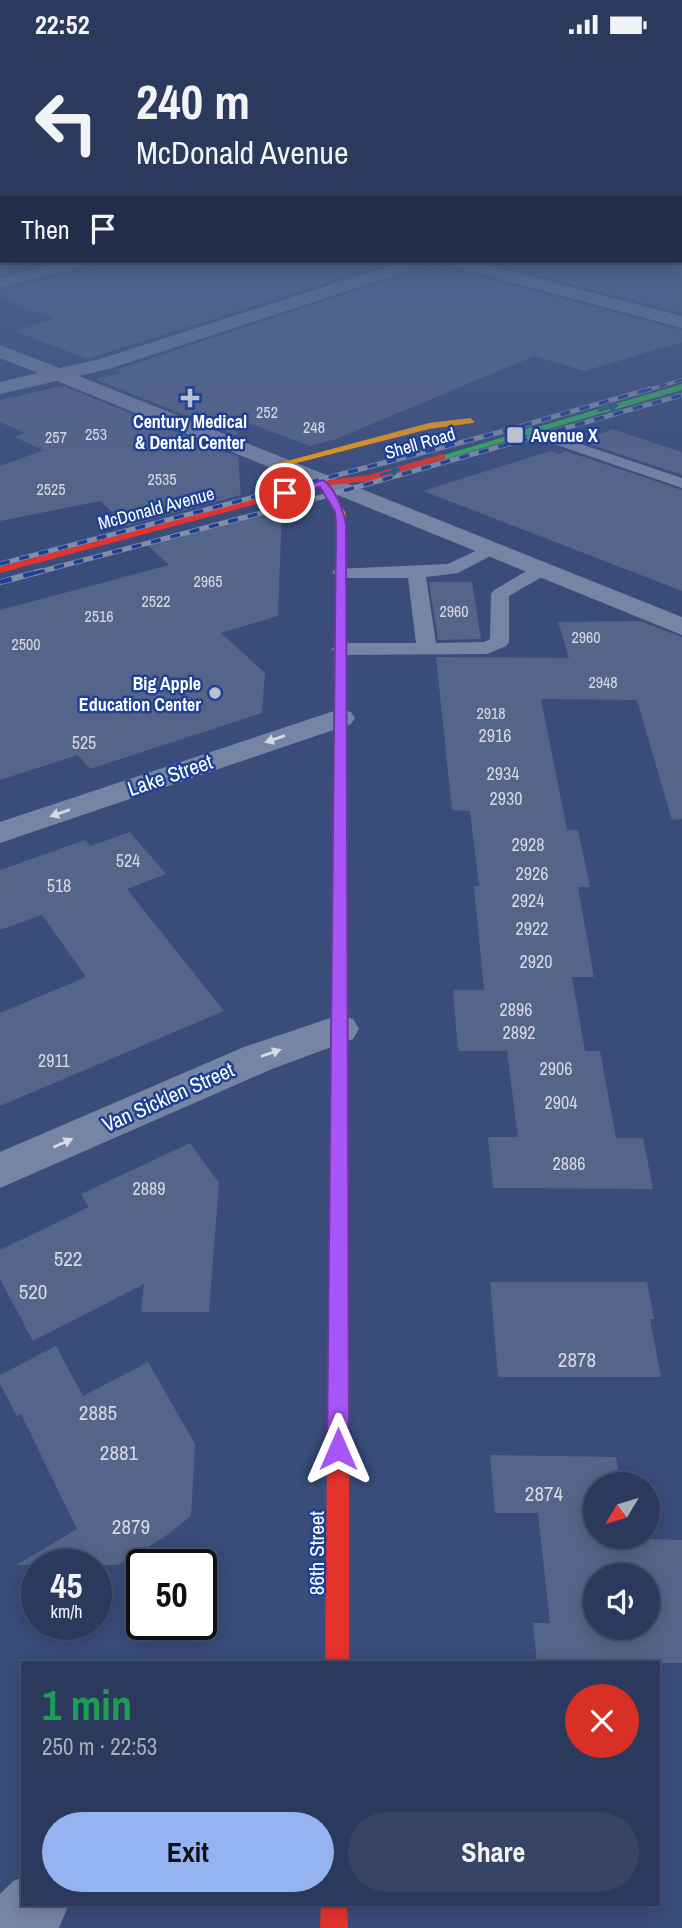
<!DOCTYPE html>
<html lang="en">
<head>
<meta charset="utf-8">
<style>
	:root { --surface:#2b395c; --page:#374465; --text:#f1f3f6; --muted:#a6acbb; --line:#475372; --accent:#95b2f1 }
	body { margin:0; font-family:"Archivo Narrow",sans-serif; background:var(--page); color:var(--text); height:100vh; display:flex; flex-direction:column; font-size:26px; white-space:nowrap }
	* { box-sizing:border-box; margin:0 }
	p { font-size:23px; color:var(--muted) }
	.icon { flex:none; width:38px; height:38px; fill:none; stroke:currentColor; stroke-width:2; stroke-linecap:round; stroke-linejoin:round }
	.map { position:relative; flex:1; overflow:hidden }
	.side { position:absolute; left:21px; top:1612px; width:639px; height:245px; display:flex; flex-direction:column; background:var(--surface); border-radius:0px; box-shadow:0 4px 18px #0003,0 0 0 2px var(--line) }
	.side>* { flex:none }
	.guide { position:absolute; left:0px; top:0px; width:682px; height:214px; box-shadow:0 4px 18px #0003,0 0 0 2px var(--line); background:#2b395c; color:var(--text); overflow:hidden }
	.needle { width:46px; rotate:232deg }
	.fabs { position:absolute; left:583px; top:1423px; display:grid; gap:14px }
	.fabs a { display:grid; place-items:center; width:77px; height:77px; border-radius:50%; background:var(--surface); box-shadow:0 4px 18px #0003,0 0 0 2px var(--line); font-size:35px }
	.speed { position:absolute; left:21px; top:1500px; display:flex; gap:14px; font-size:35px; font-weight:700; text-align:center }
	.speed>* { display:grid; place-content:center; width:91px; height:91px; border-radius:50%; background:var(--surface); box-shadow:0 4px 18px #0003,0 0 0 2px var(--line); line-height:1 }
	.speed small { font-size:18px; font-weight:400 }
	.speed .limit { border:4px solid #111; border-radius:10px; background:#fff; color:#111 }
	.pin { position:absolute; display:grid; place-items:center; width:60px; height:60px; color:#fff; margin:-30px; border:4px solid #fff; border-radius:50%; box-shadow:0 2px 7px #0007 }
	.me { position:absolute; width:77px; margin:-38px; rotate:0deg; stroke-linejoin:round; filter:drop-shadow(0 0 5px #0008) }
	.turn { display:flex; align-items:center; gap:24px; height:147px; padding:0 21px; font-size:32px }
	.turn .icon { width:91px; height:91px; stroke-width:2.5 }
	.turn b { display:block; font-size:49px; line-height:60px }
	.then { display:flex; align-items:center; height:66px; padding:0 21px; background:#0003; gap:14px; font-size:26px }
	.round { display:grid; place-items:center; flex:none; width:74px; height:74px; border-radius:37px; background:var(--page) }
	.headline { display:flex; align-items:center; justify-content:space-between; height:119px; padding:0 21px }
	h1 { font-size:42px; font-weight:700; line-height:52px; color:#1e9e55 }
	.action { display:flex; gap:14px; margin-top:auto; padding:14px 21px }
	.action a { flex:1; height:80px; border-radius:42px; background:var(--accent); color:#111; font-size:28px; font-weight:700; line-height:80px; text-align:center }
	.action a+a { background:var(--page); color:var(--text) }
	.status { display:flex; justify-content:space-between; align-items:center; height:49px; padding:0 35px; background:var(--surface); direction:ltr }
	.status svg { height:19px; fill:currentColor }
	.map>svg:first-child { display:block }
</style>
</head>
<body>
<div class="status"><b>22:52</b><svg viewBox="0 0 49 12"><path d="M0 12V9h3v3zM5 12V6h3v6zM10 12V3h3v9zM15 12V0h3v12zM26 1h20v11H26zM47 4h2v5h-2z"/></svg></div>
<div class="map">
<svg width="682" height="1879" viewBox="0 0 682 1879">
	<rect width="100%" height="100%" fill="#394c7a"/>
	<!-- building -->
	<g fill="#556489" fill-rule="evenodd">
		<path d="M0 212H55L0 226Z"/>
		<path d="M93 212H396L87 310 15 282 54 270 0 249V241L89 219Z"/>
		<path d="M431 212H443L447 219 682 281V293L585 322 534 307 336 390 310 397 235 369 237 387 95 330 123 324 115 321 427 218Z"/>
		<path d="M481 212H682V264Z"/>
		<path d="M63 337 238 408 241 446 127 477 100 452 0 472V417L44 401 14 388 25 384 0 373V351Z"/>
		<path d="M612 380 682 403V426L583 393Z"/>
		<path d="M550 402 559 405 566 402 682 441V542L423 442Z"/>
		<path d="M282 460 278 567 221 584 265 624 262 664 90 720 78 706 0 731V561L169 516 144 493 242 466V471Z"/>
		<path d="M429 533H472L481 590 438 591Z"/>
		<path d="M640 572 682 588V770L672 771 637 651 541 650 567 781H578L590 838H578L594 928H572L585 1002H600L616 1089H643L653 1140 493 1139 488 1088H518L507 1002H458L453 941H484L474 837H479L470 762 452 761 436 608 569 609 558 573Z"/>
		<path d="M130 783 166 825 127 840 224 962 0 1057V964L86 928 42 866 0 881V821L85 791 90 797Z"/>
		<path d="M190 1094 219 1134 209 1263H141L144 1235 33 1292 0 1230V1201L89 1158 81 1145Z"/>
		<path d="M490 1233H647L654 1270H650L661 1328H498Z"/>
		<path d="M56 1297 83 1347 148 1313 195 1395 191 1467 167 1486 118 1516H16L77 1480 21 1365 17 1367 0 1335V1326Z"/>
		<path d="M490 1406 616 1408 621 1435H595V1488L682 1491V1614H537L533 1574H550L538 1464H495ZM595 1526H648V1578H595Z"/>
	</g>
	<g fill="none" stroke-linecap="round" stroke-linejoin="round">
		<!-- lane -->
		<g fill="#7785a5" fill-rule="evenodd">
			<path d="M530 378 682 429V439L525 385 523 382Z"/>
			<path d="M490 495 499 500 496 504 458 524 426 528 436 594 484 593 490 590 491 545 494 541 535 517H547L550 521 547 525 509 547V593L506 597 487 605 341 606 331 600 341 594H416L408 529H341L332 524 335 520 448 515Z"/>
		</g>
		<!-- street -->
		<g fill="#7785a5" fill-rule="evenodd">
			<path d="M64 212H90L88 216 0 239V229Z"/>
			<path d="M404 212H428L426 216 112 319 79 327 682 568V586L57 332 0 345V333L38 324 0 309V296L60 319 100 310Z"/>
			<path d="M446 212H472L682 267V279L448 216Z"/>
			<path d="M340 660 351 663 355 669 351 675 0 794V773Z"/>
			<path d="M339 966 353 970 359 980 353 990 272 1020 0 1139V1103L244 998Z"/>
			<path d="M23 1828V1855H69L59 1879H0V1845L13 1832Z"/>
		</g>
		<!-- fast -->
		<g fill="#30b455" fill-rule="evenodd">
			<path d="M682 335V341L445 410 437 408Z"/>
			<path d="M340 824 347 829 349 1404 346 1411 338 1414 330 1411 327 1404 333 829Z"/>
		</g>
		<!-- slow -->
		<g fill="#ff9f0a" fill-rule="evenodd">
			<path d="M470 369 474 372 473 374 429 380 277 419 272 416 429 374Z"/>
			<path d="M323 431 328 434 345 463 346 476 347 829 340 834 333 829 336 476 335 463 318 434Z"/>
		</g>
		<!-- jam -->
		<g fill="#e5322d" fill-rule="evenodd">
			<path d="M442 405 445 406V410L370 432 323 437 0 524V518L320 432 369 426Z"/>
			<path d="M338 1394 346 1397 349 1404V1614H325L327 1404 330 1397Z"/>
			<path d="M321 1855H347L348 1879H320Z"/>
		</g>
		<defs>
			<path id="rail-far2" d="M644 342 682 331"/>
			<g id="rail-far1">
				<path d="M0 515 497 384 650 340"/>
				<path d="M35 524 318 449 682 346"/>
			</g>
			<path id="rail" d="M0 533 42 522"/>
		</defs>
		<!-- rail-far2 casing -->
		<use href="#rail-far2" stroke="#818dab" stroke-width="3.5"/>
		<!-- rail-far1 casing -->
		<use href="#rail-far1" stroke="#818dab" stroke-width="5"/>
		<!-- rail casing -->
		<use href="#rail" stroke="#818dab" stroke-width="6"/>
		<!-- rail-far2 -->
		<use href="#rail-far2" stroke="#1e4095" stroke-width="2.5" stroke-dasharray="8" stroke-linecap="butt"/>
		<!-- rail-far1 -->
		<use href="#rail-far1" stroke="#1e4095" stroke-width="3.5" stroke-dasharray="10" stroke-linecap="butt"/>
		<!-- rail -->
		<use href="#rail" stroke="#1e4095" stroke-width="4.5" stroke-dasharray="12" stroke-linecap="butt"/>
	</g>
	<!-- one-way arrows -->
	<defs><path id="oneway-solid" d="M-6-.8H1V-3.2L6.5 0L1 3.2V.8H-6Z" transform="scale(1.75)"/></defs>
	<g fill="#225d85">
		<use href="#oneway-solid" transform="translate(608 359) rotate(-16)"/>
		<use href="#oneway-solid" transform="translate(390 423) rotate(-16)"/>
	</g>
	<g fill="#d6dae4">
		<use href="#oneway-solid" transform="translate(275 690) rotate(161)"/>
		<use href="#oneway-solid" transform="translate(60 764) rotate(161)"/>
		<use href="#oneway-solid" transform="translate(271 1004) rotate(-19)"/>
		<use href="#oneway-solid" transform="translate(63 1094) rotate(-24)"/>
	</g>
	<!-- sky -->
	<linearGradient id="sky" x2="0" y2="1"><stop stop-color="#1f2a43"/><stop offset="0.43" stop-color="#4e618d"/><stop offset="1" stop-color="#4e618d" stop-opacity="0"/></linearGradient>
	<rect width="682" height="460" fill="url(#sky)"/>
	<!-- route -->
	<path fill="#a855f7" stroke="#6d37a1" stroke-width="2" d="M323 431C335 439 344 462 346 476L349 1400 345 1407 338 1410 330 1407 327 1400 336 476 335 463 320 438 285 447 281 444Z"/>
	<!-- markers -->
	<g fill="#bac0d0" stroke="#1e4095" stroke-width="2.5">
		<path d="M186.5 338.5h7v7h7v7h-7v7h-7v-7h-7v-7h7z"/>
		<rect x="506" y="377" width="18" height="18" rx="3.5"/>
		<circle cx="215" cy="644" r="7"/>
	</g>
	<g text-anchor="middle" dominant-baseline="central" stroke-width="5" stroke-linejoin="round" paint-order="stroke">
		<!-- far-number labels -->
		<g font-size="16" fill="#d4d8e2">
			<text x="267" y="363">252</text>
			<text x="314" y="378">248</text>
			<text x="96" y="385">253</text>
			<text x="56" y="388">257</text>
			<text x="162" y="430">2535</text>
			<text x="51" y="440">2525</text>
			<text x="208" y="532">2965</text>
			<text x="156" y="552">2522</text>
			<text x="454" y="562">2960</text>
			<text x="99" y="567">2516</text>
			<text x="586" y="588">2960</text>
			<text x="26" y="595">2500</text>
			<text x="603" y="633">2948</text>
			<text x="491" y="664">2918</text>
		</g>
		<!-- far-poi labels -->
		<g font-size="18" font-weight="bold" fill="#fff" stroke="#1e4095">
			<text x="190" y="372">Century Medical<tspan x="190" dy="21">&amp; Dental Center</tspan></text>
			<text x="531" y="386" text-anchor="start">Avenue X</text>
			<text x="201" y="634" text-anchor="end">Big Apple<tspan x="201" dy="21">Education Center</tspan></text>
		</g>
		<!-- far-street labels -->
		<g font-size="18" fill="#fff" stroke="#1e4095">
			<text transform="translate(420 394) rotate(-16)">Shell Road</text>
			<text transform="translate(156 459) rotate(-15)">McDonald Avenue</text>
		</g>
		<!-- number labels -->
		<g font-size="18" fill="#d4d8e2">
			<text x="495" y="686">2916</text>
			<text x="84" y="693">525</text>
			<text x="503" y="724">2934</text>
			<text x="506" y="749">2930</text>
			<text x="528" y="795">2928</text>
			<text x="128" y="811">524</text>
			<text x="532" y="824">2926</text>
			<text x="59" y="836">518</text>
			<text x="528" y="851">2924</text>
			<text x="532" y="879">2922</text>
			<text x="536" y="912">2920</text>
			<text x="516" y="960">2896</text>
			<text x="519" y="983">2892</text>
			<text x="54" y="1011">2911</text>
			<text x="556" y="1019">2906</text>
			<text x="561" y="1053">2904</text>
			<text x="569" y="1114">2886</text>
			<text x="149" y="1139">2889</text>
		</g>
		<!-- street labels -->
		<g font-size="21" fill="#fff" stroke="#1e4095">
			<text transform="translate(170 726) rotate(-19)">Lake Street</text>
			<text transform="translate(168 1048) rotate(-24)">Van Sicklen Street</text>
			<text transform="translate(316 1504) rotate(-90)">86th Street</text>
		</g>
		<!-- near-number labels -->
		<g font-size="21" fill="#d4d8e2">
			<text x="68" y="1209">522</text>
			<text x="33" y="1242">520</text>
			<text x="577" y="1310">2878</text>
			<text x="98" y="1363">2885</text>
			<text x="119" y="1403">2881</text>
			<text x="544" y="1444">2874</text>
			<text x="131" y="1477">2879</text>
		</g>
	</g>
</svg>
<div class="fabs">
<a><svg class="needle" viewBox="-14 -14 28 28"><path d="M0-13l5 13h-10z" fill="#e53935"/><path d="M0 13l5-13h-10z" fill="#a6acbb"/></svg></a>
<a><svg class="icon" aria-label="sound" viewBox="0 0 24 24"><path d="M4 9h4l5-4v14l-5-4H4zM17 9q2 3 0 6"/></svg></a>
</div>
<div class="speed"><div>45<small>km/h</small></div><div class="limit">50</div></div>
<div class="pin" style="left:285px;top:444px;background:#d93025"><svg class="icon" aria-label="arrive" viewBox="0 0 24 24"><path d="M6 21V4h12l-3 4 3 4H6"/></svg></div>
<svg class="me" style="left:338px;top:1400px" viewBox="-20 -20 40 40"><path d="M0-17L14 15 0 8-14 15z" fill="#a855f7" stroke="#fff" stroke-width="4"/></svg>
<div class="guide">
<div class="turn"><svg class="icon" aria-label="left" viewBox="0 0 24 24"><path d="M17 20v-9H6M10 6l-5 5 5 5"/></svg><div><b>240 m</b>McDonald Avenue</div></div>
<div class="then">Then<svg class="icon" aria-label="arrive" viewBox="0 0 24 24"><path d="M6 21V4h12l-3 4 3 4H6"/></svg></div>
</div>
<section class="side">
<div class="headline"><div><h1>1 min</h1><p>250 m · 22:53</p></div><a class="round" style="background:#d93025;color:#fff"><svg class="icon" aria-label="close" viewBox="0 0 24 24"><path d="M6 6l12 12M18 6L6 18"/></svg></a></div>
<div class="action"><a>Exit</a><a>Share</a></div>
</section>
</div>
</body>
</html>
